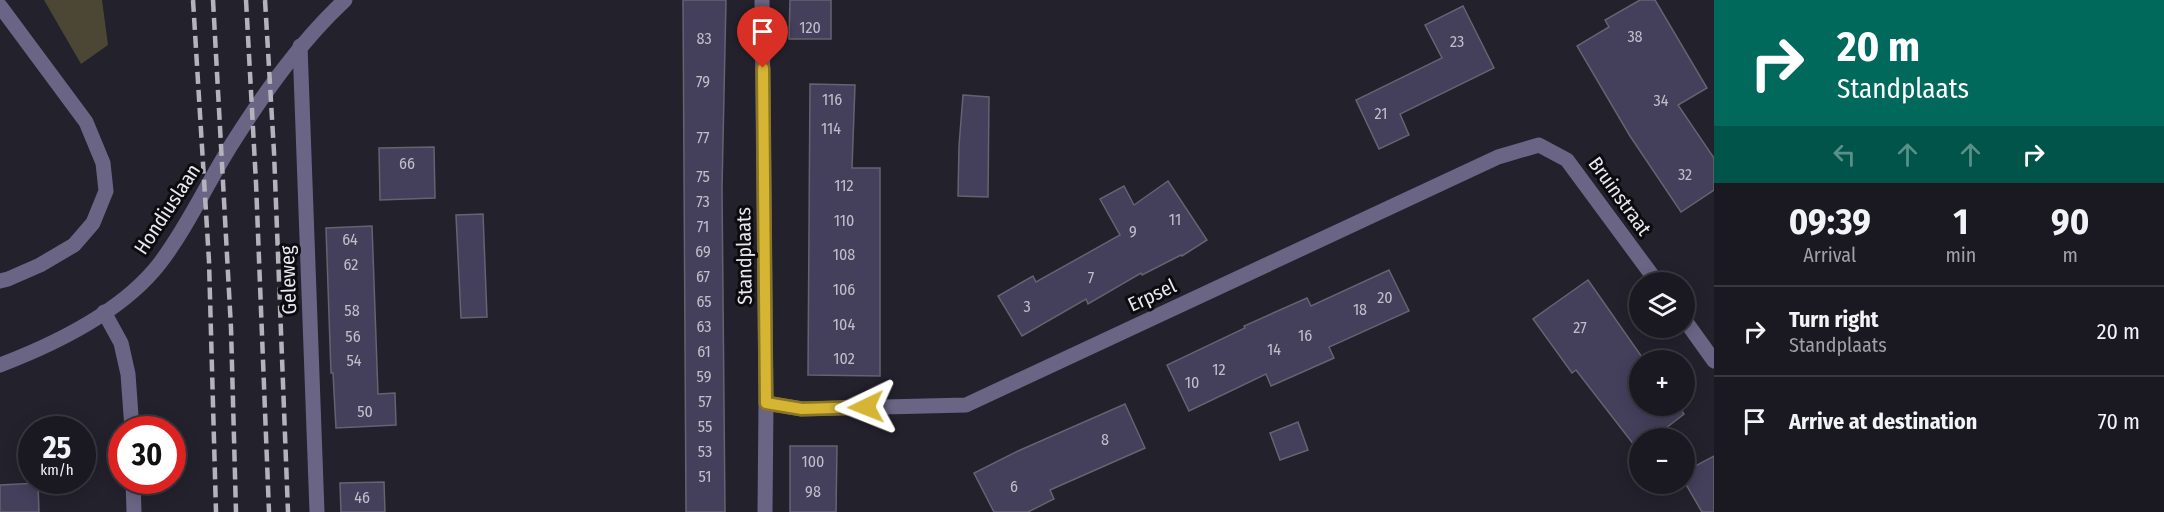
<!DOCTYPE html>
<html lang="en">
<head>
<meta charset="utf-8">
<style>
	:root { --surface:#1a1921; --page:#23222a; --text:#f1f3f6; --muted:#9fa0a5; --line:#38383f }
	body { margin:0; font-family:"Fira Sans Condensed",sans-serif; background:var(--page); color:var(--text); height:100vh; display:flex; flex-direction:column; font-size:22px; white-space:nowrap }
	* { box-sizing:border-box; margin:0 }
	p { font-size:20px; color:var(--muted) }
	.icon { flex:none; width:33px; height:33px; fill:none; stroke:currentColor; stroke-width:2; stroke-linecap:round; stroke-linejoin:round }
	.map { position:relative; flex:1; overflow:hidden }
	.sheet { display:flex; flex-direction:column; background:var(--surface); width:450px }
	.sheet>* { flex:none }
	.top-card { background:#00695c; color:#fff; overflow:hidden }
	.tools { position:absolute; left:1629px; top:272px; display:grid; gap:12px }
	.tools a { display:grid; place-items:center; width:66px; height:66px; border-radius:50%; background:var(--surface); box-shadow:0 3px 15px #0003,0 0 0 2px var(--line); font-size:30px }
	.speed { position:absolute; left:18px; top:416px; display:flex; gap:12px; font-size:30px; font-weight:700; text-align:center }
	.speed>* { display:grid; place-content:center; width:78px; height:78px; border-radius:50%; background:var(--surface); box-shadow:0 3px 15px #0003,0 0 0 2px var(--line); line-height:1 }
	.speed small { font-size:15px; font-weight:400 }
	.speed .limit { border:9px solid #d22; background:#fff; color:#111 }
	.pin { position:absolute; display:grid; place-items:center; width:51px; height:51px; color:#fff; margin:-62px -26px; border-radius:50% 50% 50% 0; rotate:-45deg; box-shadow:0 0 6px #0007 }
	.pin .icon { rotate:45deg }
	.me { position:absolute; width:66px; margin:-33px; rotate:268deg; stroke-linejoin:round; filter:drop-shadow(0 0 4px #0008) }
	.turn { display:flex; align-items:center; gap:21px; height:126px; padding:0 24px; font-size:27px }
	.turn .icon { width:78px; height:78px; stroke-width:2.5 }
	.turn b { display:block; font-size:42px; line-height:51px }
	.lanes { display:flex; align-items:center; height:57px; padding:0 24px; background:#0003; justify-content:center; gap:30px; direction:ltr }
	.lanes .off { opacity:.35 }
	.eta { display:flex; justify-content:space-evenly; align-items:center; height:102px; text-align:center }
	.eta b { font-size:36px; font-weight:700; line-height:42px }
	ul { padding:0; list-style:none }
	li { display:flex; align-items:center; gap:18px; height:90px; padding:0 24px; border-top:2px solid var(--line) }
	li div { flex:1 }
	li b { display:block; font-size:22px }
	li em { font-style:normal }
	main { display:flex; flex:1; min-height:0 }
	.map>svg:first-child { display:block }
</style>
</head>
<body>
<main>
<div class="map">
<svg width="1714" height="512" viewBox="0 0 1714 512">
	<rect width="100%" height="100%" fill="#23212c"/>
	<!-- green -->
	<path fill="#4c4634" d="M44 0H102L108 45 81 64Z"/>
	<!-- building -->
	<g fill="#443f5b" stroke="#656370" stroke-width="1.5">
		<path d="M683 0H726L722 188 725 512H686Z"/>
		<path d="M790 0H831V39H789Z"/>
		<path d="M1640 0H1655L1707 88 1678 105 1714 158V190L1681 212 1630 136 1577 46 1609 27 1605 20Z"/>
		<path d="M1463 6 1494 68 1400 114 1409 135 1379 149 1356 100 1442 58 1425 25Z"/>
		<path d="M810 84 855 85 852 168H880V376L808 375Z"/>
		<path d="M963 95 989 97 988 197 958 196 959 146Z"/>
		<path d="M434 147 435 198 380 200 379 148Z"/>
		<path d="M1168 181 1207 240 1182 256 1181 255 1142 275 1141 273 1088 304 1086 299 1022 336 998 296 1033 276 1036 282 1120 235 1100 199 1124 186 1134 205Z"/>
		<path d="M483 214 487 317 461 318 456 215Z"/>
		<path d="M372 226 378 394 395 393 396 425 336 428 333 373H331L326 228Z"/>
		<path d="M1389 270 1409 311 1329 347 1334 358 1271 386 1266 374 1189 411 1167 365 1245 328 1244 326 1307 298 1311 306Z"/>
		<path d="M1588 280 1644 360H1640V405H1678L1684 414 1653 438H1640V449L1638 450 1576 370 1572 373 1533 319Z"/>
		<path d="M1125 404 1145 448 1050 490 1054 499 1028 512H994L974 473 1018 451Z"/>
		<path d="M1298 422 1308 450 1280 460 1270 433Z"/>
		<path d="M790 446H837L836 512H790Z"/>
		<path d="M1714 456V512H1702L1684 481V472Z"/>
		<path d="M384 482 385 512H341L340 483Z"/>
		<path d="M38 483 39 512H0V485Z"/>
	</g>
	<g fill="none" stroke-linecap="round" stroke-linejoin="round">
		<!-- minor -->
		<g stroke="#6a6584" stroke-width="15">
			<path d="M762 0 766 403 765 512"/>
			<path d="M0 6 86 122 103 163 106 191 93 223 74 245 40 265 8 279 0 281"/>
			<path d="M300 46 317 512"/>
			<path d="M104 312 121 343 128 374 132 429"/>
			<path d="M1684 319 1714 361"/>
			<path d="M766 403 802 409 966 405 1498 157 1539 145 1567 160 1657 282"/>
			<path d="M133 480 134 512"/>
		</g>
		<!-- tertiary -->
		<path stroke="#6a6584" stroke-width="15" d="M0 365C55 344 123 311 160 263 189 225 209 179 235 139 267 89 302 40 345 0"/>
		<!-- rail -->
		<g stroke="#b4b3bb" stroke-width="4.5" stroke-dasharray="12 6" stroke-linecap="butt">
			<path d="M193 0 209 261 216 512"/>
			<path d="M213 0 231 328 236 512"/>
			<path d="M246 0 256 183 269 512"/>
			<path d="M265 0 274 152 288 512"/>
		</g>
	</g>
	<g fill="none" stroke-linecap="round" stroke-linejoin="round">
		<defs>
			<path id="route" d="M763 68 766 403 802 409 866 407"/>
		</defs>
		<!-- route casing -->
		<use href="#route" stroke="#8b7622" stroke-width="15"/>
		<!-- route -->
		<use href="#route" stroke="#d6b534" stroke-width="10"/>
	</g>
	<g text-anchor="middle" dominant-baseline="central" stroke-width="6" stroke-linejoin="round" paint-order="stroke">
		<!-- number labels -->
		<g font-size="16" fill="#c0beca">
			<text x="810" y="27">120</text>
			<text x="1635" y="36">38</text>
			<text x="704" y="38">83</text>
			<text x="1457" y="41">23</text>
			<text x="703" y="81">79</text>
			<text x="832" y="99">116</text>
			<text x="1661" y="100">34</text>
			<text x="1381" y="113">21</text>
			<text x="831" y="128">114</text>
			<text x="703" y="137">77</text>
			<text x="407" y="163">66</text>
			<text x="1685" y="174">32</text>
			<text x="703" y="176">75</text>
			<text x="844" y="185">112</text>
			<text x="703" y="201">73</text>
			<text x="1175" y="219">11</text>
			<text x="844" y="220">110</text>
			<text x="703" y="226">71</text>
			<text x="1133" y="231">9</text>
			<text x="350" y="239">64</text>
			<text x="703" y="251">69</text>
			<text x="844" y="254">108</text>
			<text x="351" y="264">62</text>
			<text x="703" y="276">67</text>
			<text x="1091" y="277">7</text>
			<text x="844" y="289">106</text>
			<text x="1385" y="297">20</text>
			<text x="704" y="301">65</text>
			<text x="1027" y="306">3</text>
			<text x="1360" y="309">18</text>
			<text x="352" y="310">58</text>
			<text x="844" y="324">104</text>
			<text x="704" y="326">63</text>
			<text x="1580" y="327">27</text>
			<text x="1305" y="335">16</text>
			<text x="353" y="336">56</text>
			<text x="1274" y="349">14</text>
			<text x="704" y="351">61</text>
			<text x="844" y="358">102</text>
			<text x="354" y="360">54</text>
			<text x="1219" y="369">12</text>
			<text x="704" y="376">59</text>
			<text x="1192" y="382">10</text>
			<text x="705" y="401">57</text>
			<text x="365" y="411">50</text>
			<text x="705" y="426">55</text>
			<text x="1105" y="439">8</text>
			<text x="705" y="451">53</text>
			<text x="813" y="461">100</text>
			<text x="705" y="476">51</text>
			<text x="1014" y="486">6</text>
			<text x="813" y="491">98</text>
			<text x="362" y="497">46</text>
		</g>
		<!-- street labels -->
		<g font-size="20" fill="#e9e8ef" stroke="#0c0c10">
			<text transform="translate(1620 196) rotate(54)">Bruinstraat</text>
			<text transform="translate(167 209) rotate(-57)">Hondiuslaan</text>
			<text transform="translate(744 256) rotate(-91)">Standplaats</text>
			<text transform="translate(288 280) rotate(-92)">Geleweg</text>
			<text transform="translate(1152 295) rotate(-25)">Erpsel</text>
		</g>
	</g>
</svg>
<div class="tools">
<a><svg class="icon" aria-label="layers" viewBox="0 0 24 24"><path d="M12 4l9 5-9 5-9-5zM3 14l9 5 9-5"/></svg></a>
<a>+</a>
<a>−</a>
</div>
<div class="speed"><div>25<small>km/h</small></div><div class="limit">30</div></div>
<div class="pin" style="left:763px;top:68px;background:#d93025"><svg class="icon" aria-label="arrive" viewBox="0 0 24 24"><path d="M6 21V4h12l-3 4 3 4H6"/></svg></div>
<svg class="me" style="left:866px;top:407px" viewBox="-20 -20 40 40"><path d="M0-17L14 15 0 8-14 15z" fill="#d6b534" stroke="#fff" stroke-width="4"/></svg>
</div>
<section class="sheet">
<div class="top-card">
<div class="turn"><svg class="icon" aria-label="right" viewBox="0 0 24 24"><path d="M7 20v-9h11M14 6l5 5-5 5"/></svg><div><b>20 m</b>Standplaats</div></div>
<div class="lanes"><svg class="icon off" aria-label="left" viewBox="0 0 24 24"><path d="M17 20v-9H6M10 6l-5 5 5 5"/></svg><svg class="icon off" aria-label="ahead" viewBox="0 0 24 24"><path d="M12 20V5M6 11l6-6 6 6"/></svg><svg class="icon off" aria-label="ahead" viewBox="0 0 24 24"><path d="M12 20V5M6 11l6-6 6 6"/></svg><svg class="icon" aria-label="right" viewBox="0 0 24 24"><path d="M7 20v-9h11M14 6l5 5-5 5"/></svg></div>
</div>
<div class="eta">
<div><b>09:39</b><p>Arrival</p></div>
<div><b>1</b><p>min</p></div>
<div><b>90</b><p>m</p></div>
</div>
<ul>
<li><svg class="icon" aria-label="right" viewBox="0 0 24 24"><path d="M7 20v-9h11M14 6l5 5-5 5"/></svg><div><b>Turn right</b><p>Standplaats</p></div><em>20 m</em></li>
<li><svg class="icon" aria-label="arrive" viewBox="0 0 24 24"><path d="M6 21V4h12l-3 4 3 4H6"/></svg><div><b>Arrive at destination</b></div><em>70 m</em></li>
</ul>
</section>
</main>
</body>
</html>
